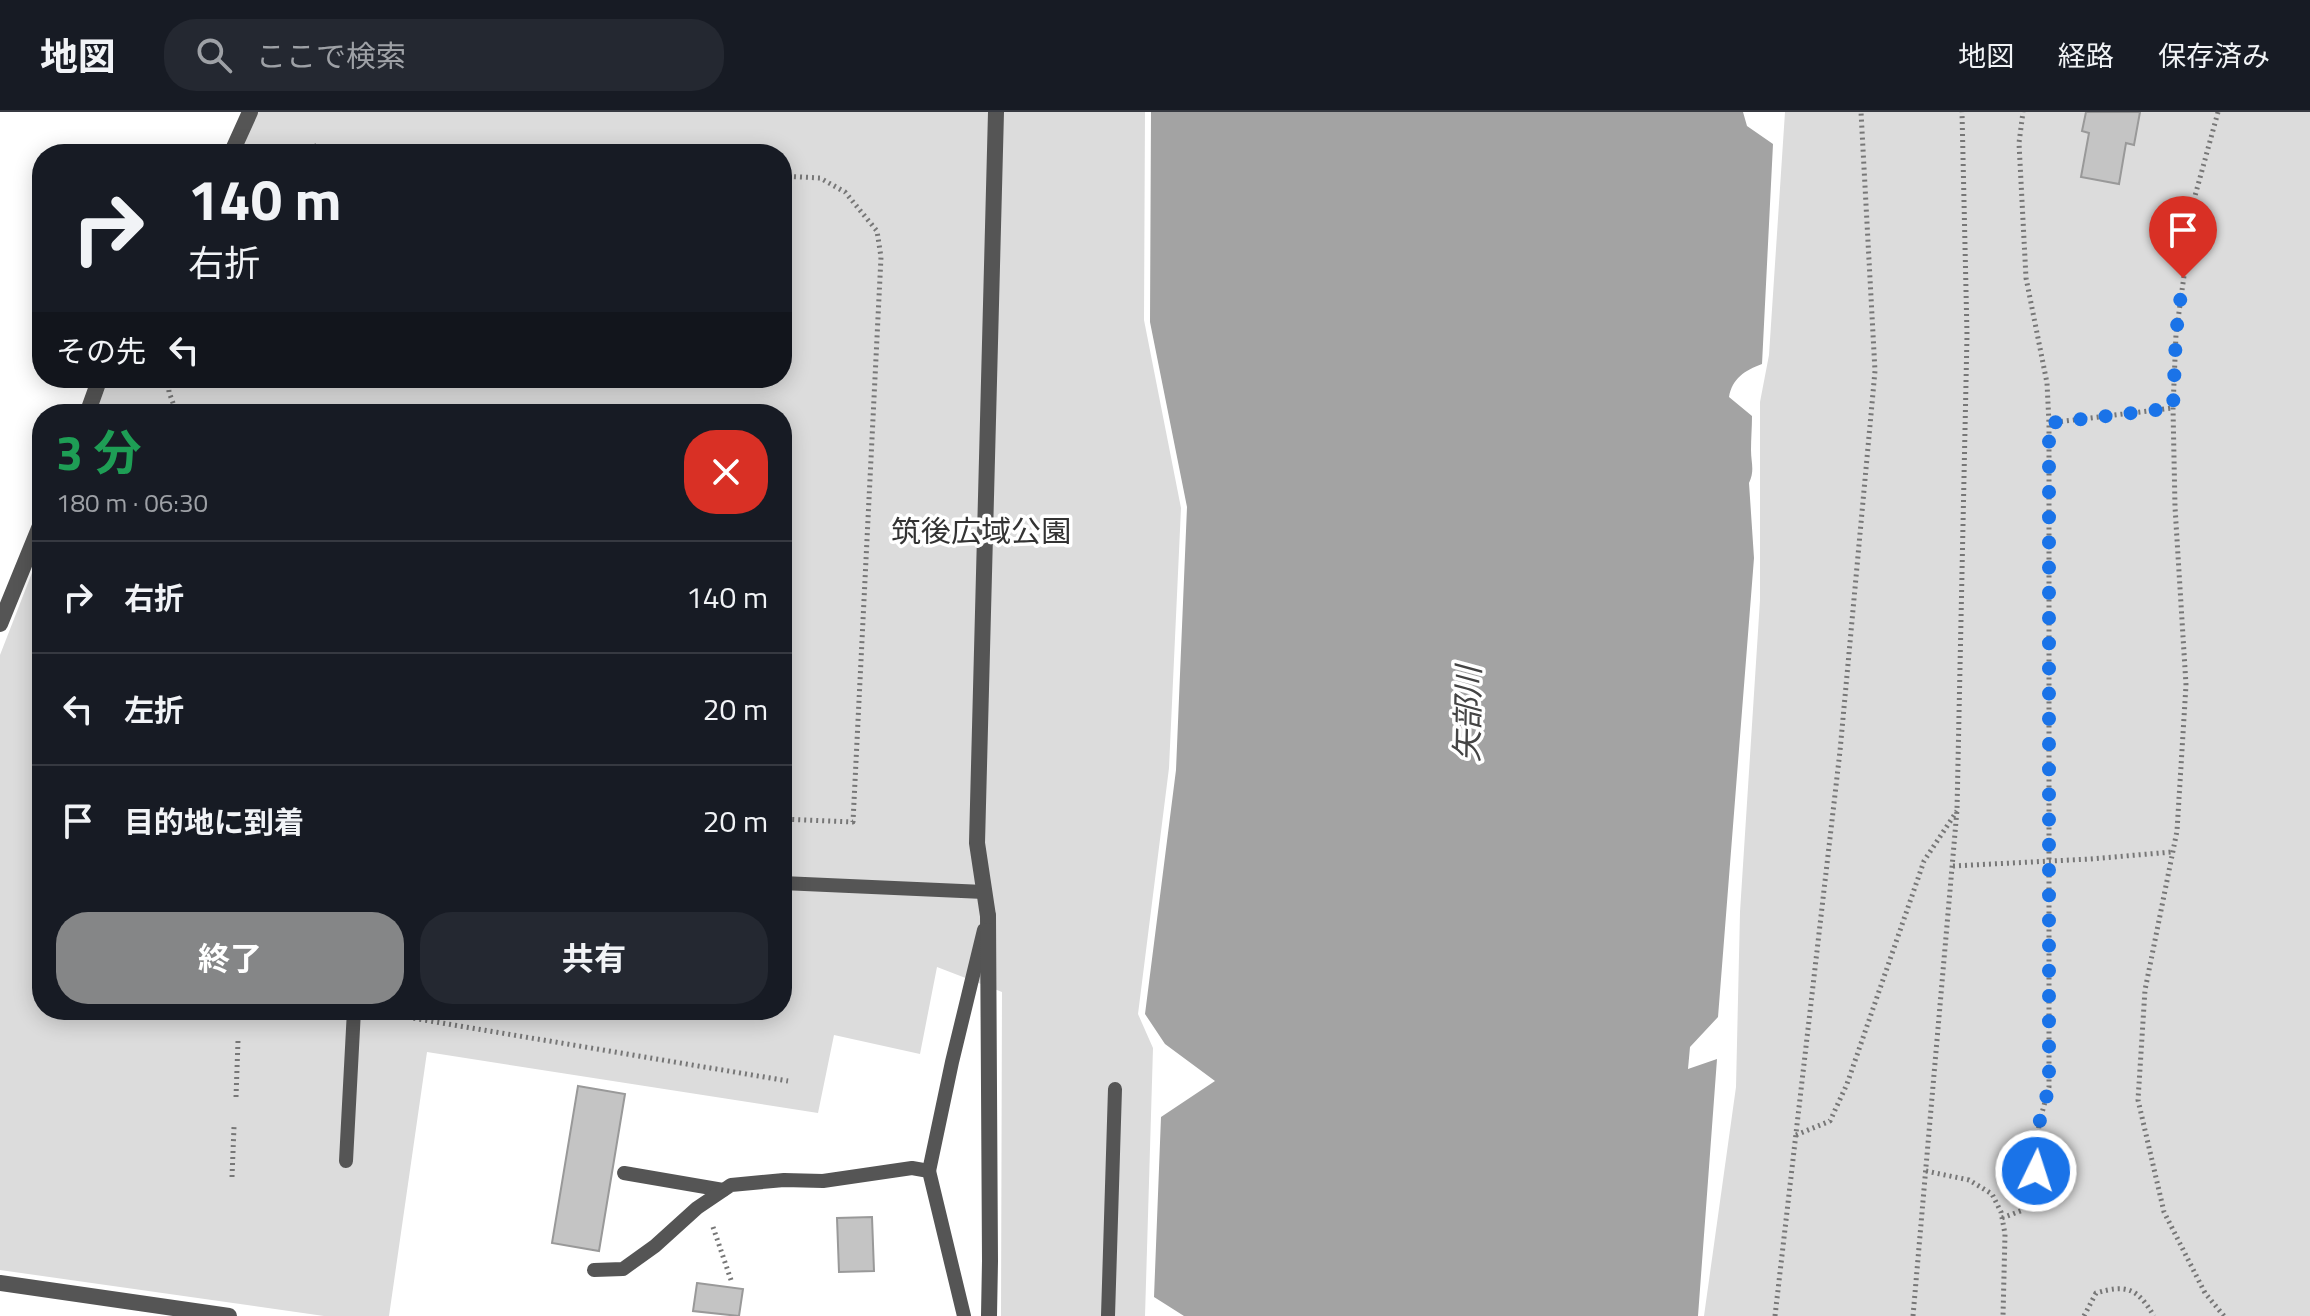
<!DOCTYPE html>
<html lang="ja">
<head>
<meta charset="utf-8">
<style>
	:root { --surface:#171b24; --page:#242831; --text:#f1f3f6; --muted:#9ea1a6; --line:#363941; --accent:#858687 }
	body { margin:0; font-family:"Titillium Web","Noto Sans JP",sans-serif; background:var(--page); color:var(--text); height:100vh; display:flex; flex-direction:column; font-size:30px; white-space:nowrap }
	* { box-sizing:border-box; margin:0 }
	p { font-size:26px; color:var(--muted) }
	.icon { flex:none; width:44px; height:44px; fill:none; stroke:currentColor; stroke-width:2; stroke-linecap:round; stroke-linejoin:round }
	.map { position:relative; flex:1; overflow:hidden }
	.details { position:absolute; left:32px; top:292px; width:760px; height:616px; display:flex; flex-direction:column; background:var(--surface); border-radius:32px; box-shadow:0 4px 20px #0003 }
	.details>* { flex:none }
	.top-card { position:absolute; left:32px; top:32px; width:760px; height:244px; border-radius:32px; box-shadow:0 4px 20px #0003; background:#171b24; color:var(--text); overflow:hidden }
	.pin { position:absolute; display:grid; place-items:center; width:68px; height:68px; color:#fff; margin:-82px -34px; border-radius:50% 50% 50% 0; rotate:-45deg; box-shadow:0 0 8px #0007 }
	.pin .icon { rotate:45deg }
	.me { position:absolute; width:88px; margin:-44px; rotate:4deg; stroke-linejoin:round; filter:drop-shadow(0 0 6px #0008) }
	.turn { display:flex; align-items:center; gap:28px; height:168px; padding:0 24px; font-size:36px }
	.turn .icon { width:104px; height:104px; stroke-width:2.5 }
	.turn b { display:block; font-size:56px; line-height:68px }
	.then { display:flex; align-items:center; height:76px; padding:0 24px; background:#0003; gap:16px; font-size:30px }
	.round { display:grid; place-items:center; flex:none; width:84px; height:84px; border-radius:32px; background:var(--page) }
	.summary { display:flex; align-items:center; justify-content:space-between; height:136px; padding:0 24px }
	h1 { font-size:48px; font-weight:700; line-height:60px; color:#1e9e55 }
	.primary-button { display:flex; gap:16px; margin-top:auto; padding:16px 24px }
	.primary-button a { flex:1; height:92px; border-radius:32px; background:var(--accent); color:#fff; font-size:32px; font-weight:700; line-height:92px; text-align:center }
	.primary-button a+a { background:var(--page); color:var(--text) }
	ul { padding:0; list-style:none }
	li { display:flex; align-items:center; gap:24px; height:112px; padding:0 24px; border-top:2px solid var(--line) }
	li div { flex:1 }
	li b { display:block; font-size:30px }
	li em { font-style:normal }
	header { display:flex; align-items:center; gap:48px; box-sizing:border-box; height:112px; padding:0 40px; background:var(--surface); border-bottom:2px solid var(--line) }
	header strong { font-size:38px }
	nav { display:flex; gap:44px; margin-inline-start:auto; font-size:28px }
	.search { width:560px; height:72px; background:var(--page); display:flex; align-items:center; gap:20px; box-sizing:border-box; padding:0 28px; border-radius:32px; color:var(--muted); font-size:30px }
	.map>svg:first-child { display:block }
</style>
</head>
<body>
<header>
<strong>地図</strong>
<div class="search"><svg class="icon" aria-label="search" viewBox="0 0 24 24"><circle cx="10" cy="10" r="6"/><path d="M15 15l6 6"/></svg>ここで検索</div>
<nav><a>地図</a><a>経路</a><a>保存済み</a></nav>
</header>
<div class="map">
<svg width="2310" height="1204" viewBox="0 0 2310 1204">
	<rect width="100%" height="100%" fill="#fff"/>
	<!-- green -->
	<g fill="#dcdcdc">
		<path d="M258 0H1145L1144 208 1181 396 1169 656 1138 902 1153 936 1145 1204H1001L1002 880 937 855 920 942 834 923 818 1001 427 940 389 1204H324L0 1158V543L42 435V898H782V302H95L109 266H782V42H238Z"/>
		<path d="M1785 0H2310V1204H1704L1736 975 1740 800 1760 488V290L1769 243Z"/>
	</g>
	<!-- water -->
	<path fill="#a3a3a3" d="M1151 0H1743L1747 14 1773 32 1762 252C1745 258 1732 267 1729 285L1752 304C1752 315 1751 326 1751 338 1751 351 1755 358 1749 371L1754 446 1718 905 1690 935 1688 957 1717 947 1698 1204H1184L1154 1185 1161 1005 1215 969 1165 932 1145 902 1176 658 1187 395 1150 210Z"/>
	<!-- building -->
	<g fill="#c4c4c4" stroke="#999" stroke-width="2">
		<path d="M2086 0H2140L2134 33 2126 31 2119 72 2081 65 2089 21 2082 19Z"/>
		<path d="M578 974 625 982 599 1139 552 1131Z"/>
		<path d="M872 1105 874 1159 839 1160 837 1106Z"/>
		<path d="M697 1171 743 1177 739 1204 693 1199Z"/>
	</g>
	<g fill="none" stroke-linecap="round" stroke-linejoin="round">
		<!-- path -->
		<g stroke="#777" stroke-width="5" stroke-dasharray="2 4" stroke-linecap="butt">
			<path d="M2218 0 2195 84 2176 222 2173 296 2175 395 2186 573 2177 719 2145 878 2138 988 2164 1100 2205 1181 2224 1204"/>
			<path d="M307 42 317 33"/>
			<path d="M782 64 820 66 845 80 877 119 881 145 853 710 782 707"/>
			<path d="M168 266 169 280 177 302"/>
			<path d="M2049 311 2173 296"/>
			<path d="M1953 754 2090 747 2172 740"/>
			<path d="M387 898 388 902 788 969"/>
			<path d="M239 901V898"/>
			<path d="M236 985 238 929"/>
			<path d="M1796 1023 1830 1009 1847 972 1924 749 1957 699"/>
			<path d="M1926 1059 1969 1068 1992 1082 2001 1100 2005 1122 2003 1204"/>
			<path d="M232 1065 234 1015"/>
			<path d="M2002 1106 2023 1098 2034 1083 2039 1012 2049 975V311L2047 271 2026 166 2019 31 2023 0"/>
			<path d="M713 1115 731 1168"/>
			<path d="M1775 1204 1840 639 1875 259 1861 0"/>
			<path d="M1913 1204 1957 698 1967 223 1962 0"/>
			<path d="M2084 1204 2096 1181C2127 1172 2137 1176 2154 1204"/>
		</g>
		<!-- service -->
		<g stroke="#555" stroke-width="14">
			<path d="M782 771 984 780"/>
			<path d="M346 1049 354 898"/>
			<path d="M929 1059 952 950 984 818"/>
			<path d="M624 1061 723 1078"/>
			<path d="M594 1158 623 1157 655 1134 697 1096 731 1073 784 1068 823 1069 912 1056 929 1059 964 1204"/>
			<path d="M1108 1204 1115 977"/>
		</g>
		<!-- minor -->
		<g stroke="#555" stroke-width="16">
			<path d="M231 42 250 0"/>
			<path d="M87 302 100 266"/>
			<path d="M0 512 42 409"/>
			<path d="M988 804 990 1149 989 1204"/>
			<path d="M0 1171 229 1204"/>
		</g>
		<!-- tertiary -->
		<path stroke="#555" stroke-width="16" d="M988 804 977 731 996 0"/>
	</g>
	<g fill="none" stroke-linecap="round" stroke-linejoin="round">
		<!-- route -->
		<path stroke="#1a73e8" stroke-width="14" stroke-dasharray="0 25.2" d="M2036 1059 2039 1012 2049 975V311L2173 296 2176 222 2183 166"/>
	</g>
	<g text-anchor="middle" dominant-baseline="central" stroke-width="7" stroke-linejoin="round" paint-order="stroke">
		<!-- park labels -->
		<g font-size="30" fill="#333" stroke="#fff">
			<text x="981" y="419">筑後広域公園</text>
		</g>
		<!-- water labels -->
		<g font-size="32" font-style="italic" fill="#444" stroke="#fff">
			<text transform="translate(1467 602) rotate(-89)">矢部川</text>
		</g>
	</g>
</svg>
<div class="pin" style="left:2183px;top:166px;background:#d93025"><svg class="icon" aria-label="arrive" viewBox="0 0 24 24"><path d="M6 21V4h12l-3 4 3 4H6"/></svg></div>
<svg class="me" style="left:2036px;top:1059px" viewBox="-20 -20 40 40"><circle r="17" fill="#1a73e8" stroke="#fff" stroke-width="3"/><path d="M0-11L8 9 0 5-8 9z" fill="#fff"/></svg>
<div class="top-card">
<div class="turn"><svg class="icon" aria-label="right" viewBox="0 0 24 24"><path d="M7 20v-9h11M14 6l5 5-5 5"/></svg><div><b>140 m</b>右折</div></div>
<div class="then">その先<svg class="icon" aria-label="left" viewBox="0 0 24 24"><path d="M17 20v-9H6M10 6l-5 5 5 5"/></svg></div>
</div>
<section class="details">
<div class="summary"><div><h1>3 分</h1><p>180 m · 06:30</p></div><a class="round" style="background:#d93025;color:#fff"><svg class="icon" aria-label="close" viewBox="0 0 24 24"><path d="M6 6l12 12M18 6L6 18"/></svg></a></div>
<ul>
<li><svg class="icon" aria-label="right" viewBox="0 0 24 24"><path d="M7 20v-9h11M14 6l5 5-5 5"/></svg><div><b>右折</b></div><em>140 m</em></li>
<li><svg class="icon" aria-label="left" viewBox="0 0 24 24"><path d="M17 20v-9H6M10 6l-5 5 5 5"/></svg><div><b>左折</b></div><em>20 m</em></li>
<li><svg class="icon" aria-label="arrive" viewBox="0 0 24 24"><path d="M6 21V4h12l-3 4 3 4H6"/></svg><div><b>目的地に到着</b></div><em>20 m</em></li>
</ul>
<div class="primary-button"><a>終了</a><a>共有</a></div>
</section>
</div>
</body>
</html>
